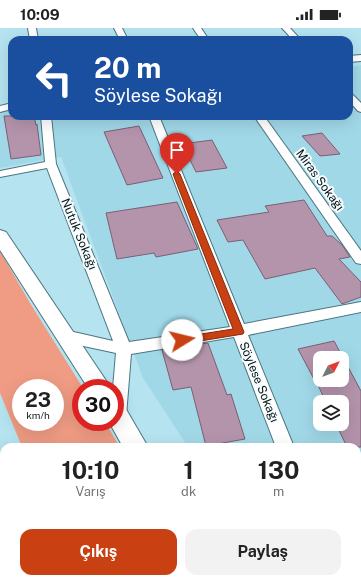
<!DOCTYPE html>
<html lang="tr">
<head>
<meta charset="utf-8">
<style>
	:root { --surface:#fff; --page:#f2f2f2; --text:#222; --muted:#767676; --accent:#c94113 }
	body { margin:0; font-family:"Public Sans",sans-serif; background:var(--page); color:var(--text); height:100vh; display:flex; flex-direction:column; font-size:15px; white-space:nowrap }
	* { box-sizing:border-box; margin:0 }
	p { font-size:13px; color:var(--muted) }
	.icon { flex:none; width:22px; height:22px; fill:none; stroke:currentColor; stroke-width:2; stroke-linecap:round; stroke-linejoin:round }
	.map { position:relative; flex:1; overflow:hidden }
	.panel { position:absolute; left:0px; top:415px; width:361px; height:140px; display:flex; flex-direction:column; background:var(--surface); border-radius:12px 12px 0 0; box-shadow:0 4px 16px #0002 }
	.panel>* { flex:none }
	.top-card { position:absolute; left:8px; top:8px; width:345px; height:84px; border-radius:12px; box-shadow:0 4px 16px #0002; background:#1a4fa0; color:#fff; overflow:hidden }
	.needle { width:26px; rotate:48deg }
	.fabs { position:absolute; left:313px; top:323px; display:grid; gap:8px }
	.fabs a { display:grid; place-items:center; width:36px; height:36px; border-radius:8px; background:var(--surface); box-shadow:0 4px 16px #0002; font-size:20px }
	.speed { position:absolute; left:12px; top:351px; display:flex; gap:8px; font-size:20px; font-weight:700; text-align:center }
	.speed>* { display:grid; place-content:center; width:52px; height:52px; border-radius:50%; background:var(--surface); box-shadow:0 4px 16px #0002; line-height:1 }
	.speed small { font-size:10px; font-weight:400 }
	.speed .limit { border:6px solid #d22; background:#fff; color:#111 }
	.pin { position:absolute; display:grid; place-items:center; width:34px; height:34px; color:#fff; margin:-41px -17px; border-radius:50% 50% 50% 0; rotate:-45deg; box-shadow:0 0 4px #0007 }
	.pin .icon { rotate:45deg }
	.me { position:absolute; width:44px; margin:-22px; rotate:81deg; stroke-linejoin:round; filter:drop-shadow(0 0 3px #0008) }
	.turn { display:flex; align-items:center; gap:14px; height:84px; padding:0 20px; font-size:18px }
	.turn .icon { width:52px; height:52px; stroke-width:2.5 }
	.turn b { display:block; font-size:28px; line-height:34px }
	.eta { display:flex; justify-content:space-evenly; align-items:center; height:68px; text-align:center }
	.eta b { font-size:24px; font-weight:700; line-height:28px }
	.button { display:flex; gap:8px; margin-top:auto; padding:8px 20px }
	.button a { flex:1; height:46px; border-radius:12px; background:var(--accent); color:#fff; font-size:16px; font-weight:700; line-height:46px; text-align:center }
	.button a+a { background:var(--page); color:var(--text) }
	.status { display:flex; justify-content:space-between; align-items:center; height:28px; padding:0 20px; background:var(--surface); direction:ltr }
	.status svg { height:11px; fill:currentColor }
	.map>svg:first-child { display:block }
</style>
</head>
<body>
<div class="status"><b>10:09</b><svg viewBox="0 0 49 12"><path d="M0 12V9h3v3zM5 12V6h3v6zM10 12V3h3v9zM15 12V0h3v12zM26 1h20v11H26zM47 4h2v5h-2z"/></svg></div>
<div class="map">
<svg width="361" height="555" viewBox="0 0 361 555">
	<rect width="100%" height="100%" fill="#b5e3f0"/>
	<!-- built -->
	<path fill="#a1d8e8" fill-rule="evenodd" d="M361 37V555H270L268 551H357V419H188L143 350 61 129 0 140V84L12 81V88H349V39ZM320 330H342V352H320ZM320 374H342V396H320Z"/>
	<!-- green -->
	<g fill="#f09c84" fill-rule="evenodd">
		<path d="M0 223 30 275 83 360H81V394H105L120 419H22L0 365ZM21 360H55V394H21Z"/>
		<path d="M75 551H146L145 555H77Z"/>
	</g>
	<!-- building -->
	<g fill="#b494ab" stroke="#7c5e73" fill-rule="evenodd">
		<path d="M4 88H34L36 97 37 96 41 127 11 131Z"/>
		<path d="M139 98 163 150 127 157 104 104Z"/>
		<path d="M322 105 340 126 320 128 302 108Z"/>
		<path d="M212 112 227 140 196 144 182 116Z"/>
		<path d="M304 172 327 208H332L342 217 350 229 339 231 361 254V269L342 276 315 240 265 251 243 212 228 214 217 192 269 184 265 178Z"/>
		<path d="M177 174 198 221 156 229 154 225 117 231 106 185Z"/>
		<path d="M334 313 361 363V419H347L336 396H342V374H326L316 353H315L298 321ZM320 330H342V352H320Z"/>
		<path d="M208 315 227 367 231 366 245 411 206 418 191 359 173 362 162 322Z"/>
	</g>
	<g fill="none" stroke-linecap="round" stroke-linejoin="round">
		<defs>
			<g id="minor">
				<path d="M28 0H36L38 12H30Z"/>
				<path d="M114 0H122L128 12H120Z"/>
				<path d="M193 0H201L209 12H201Z"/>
				<path d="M282 0H290L301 12H293Z"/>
				<path d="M349 65 352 66 361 75V84L358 83 349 73Z"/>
				<path d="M41 88H51L56 136 129 314 230 299 149 88H159L244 296 361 274V284L248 307 294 419H276L234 309 131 326 126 388 124 393 118 395 114 394 115 360H113L116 325 65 314 60 312 58 308 60 304 65 302 113 313 47 140 0 149V143L45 134Z"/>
				<path d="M254 88H264L361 223V236L356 235Z"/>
				<path d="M329 551H350L351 555H330Z"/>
			</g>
			<g id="tertiary">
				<path d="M361 27V33L349 34V28Z"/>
				<path d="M12 75V81L0 84V78Z"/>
			</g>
			<g id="secondary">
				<path d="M0 202 6 204 111 360H88L0 222Z"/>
				<path d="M115 373 123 376 148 419H123L109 394H115Z"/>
				<path d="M147 551H177L176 555H146Z"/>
				<path d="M199 551H229L231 555H201Z"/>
			</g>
			<g id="motorway">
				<path d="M0 445 4 447V484L0 483Z"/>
				<path d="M17 551H49L51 555H19Z"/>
			</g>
		</defs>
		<!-- minor casing -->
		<use href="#minor" stroke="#4b7581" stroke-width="2"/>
		<!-- tertiary casing -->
		<use href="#tertiary" stroke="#4b7581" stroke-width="2"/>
		<!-- secondary casing -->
		<use href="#secondary" stroke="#4b7581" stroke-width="2"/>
		<!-- motorway casing -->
		<use href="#motorway" stroke="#4b7581" stroke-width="2"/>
		<!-- minor -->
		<use href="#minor" fill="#fff" fill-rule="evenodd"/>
		<!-- tertiary -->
		<use href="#tertiary" fill="#fff" fill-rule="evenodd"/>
		<!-- secondary -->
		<use href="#secondary" fill="#fff" fill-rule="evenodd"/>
		<!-- motorway -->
		<use href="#motorway" fill="#fff" fill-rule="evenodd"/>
	</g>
	<!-- route -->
	<path fill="#c94113" stroke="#832a0c" d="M177 143 180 146 244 304 243 306 182 316 178 315 177 312 178 310 182 309 233 301 173 146Z"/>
	<g text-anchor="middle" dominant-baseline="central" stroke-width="4" stroke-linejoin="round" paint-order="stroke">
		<!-- street labels -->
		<g font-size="12" fill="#021216" stroke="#f7fcfd">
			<text transform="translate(320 152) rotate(54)">Miras Sokağı</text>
			<text transform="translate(79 206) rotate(68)">Nutuk Sokağı</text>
			<text transform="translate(259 354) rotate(68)">Söylese Sokağı</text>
		</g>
	</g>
</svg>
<div class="fabs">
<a><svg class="needle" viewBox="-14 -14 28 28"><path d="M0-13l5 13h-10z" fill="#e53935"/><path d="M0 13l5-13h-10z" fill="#767676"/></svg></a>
<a><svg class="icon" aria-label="layers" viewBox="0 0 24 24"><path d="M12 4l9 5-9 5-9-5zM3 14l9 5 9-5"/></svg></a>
</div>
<div class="speed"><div>23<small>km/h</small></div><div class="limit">30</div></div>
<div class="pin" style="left:177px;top:146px;background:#d93025"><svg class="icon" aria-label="arrive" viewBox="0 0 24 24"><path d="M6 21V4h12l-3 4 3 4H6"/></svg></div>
<svg class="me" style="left:182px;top:312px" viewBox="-20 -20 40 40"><circle r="19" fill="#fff"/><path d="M0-13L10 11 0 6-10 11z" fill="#c94113"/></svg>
<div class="top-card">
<div class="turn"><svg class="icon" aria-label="left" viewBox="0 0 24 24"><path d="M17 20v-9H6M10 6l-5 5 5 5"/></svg><div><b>20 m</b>Söylese Sokağı</div></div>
</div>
<section class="panel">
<div class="eta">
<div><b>10:10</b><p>Varış</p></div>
<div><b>1</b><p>dk</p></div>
<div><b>130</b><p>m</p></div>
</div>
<div class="button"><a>Çıkış</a><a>Paylaş</a></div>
</section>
</div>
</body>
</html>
